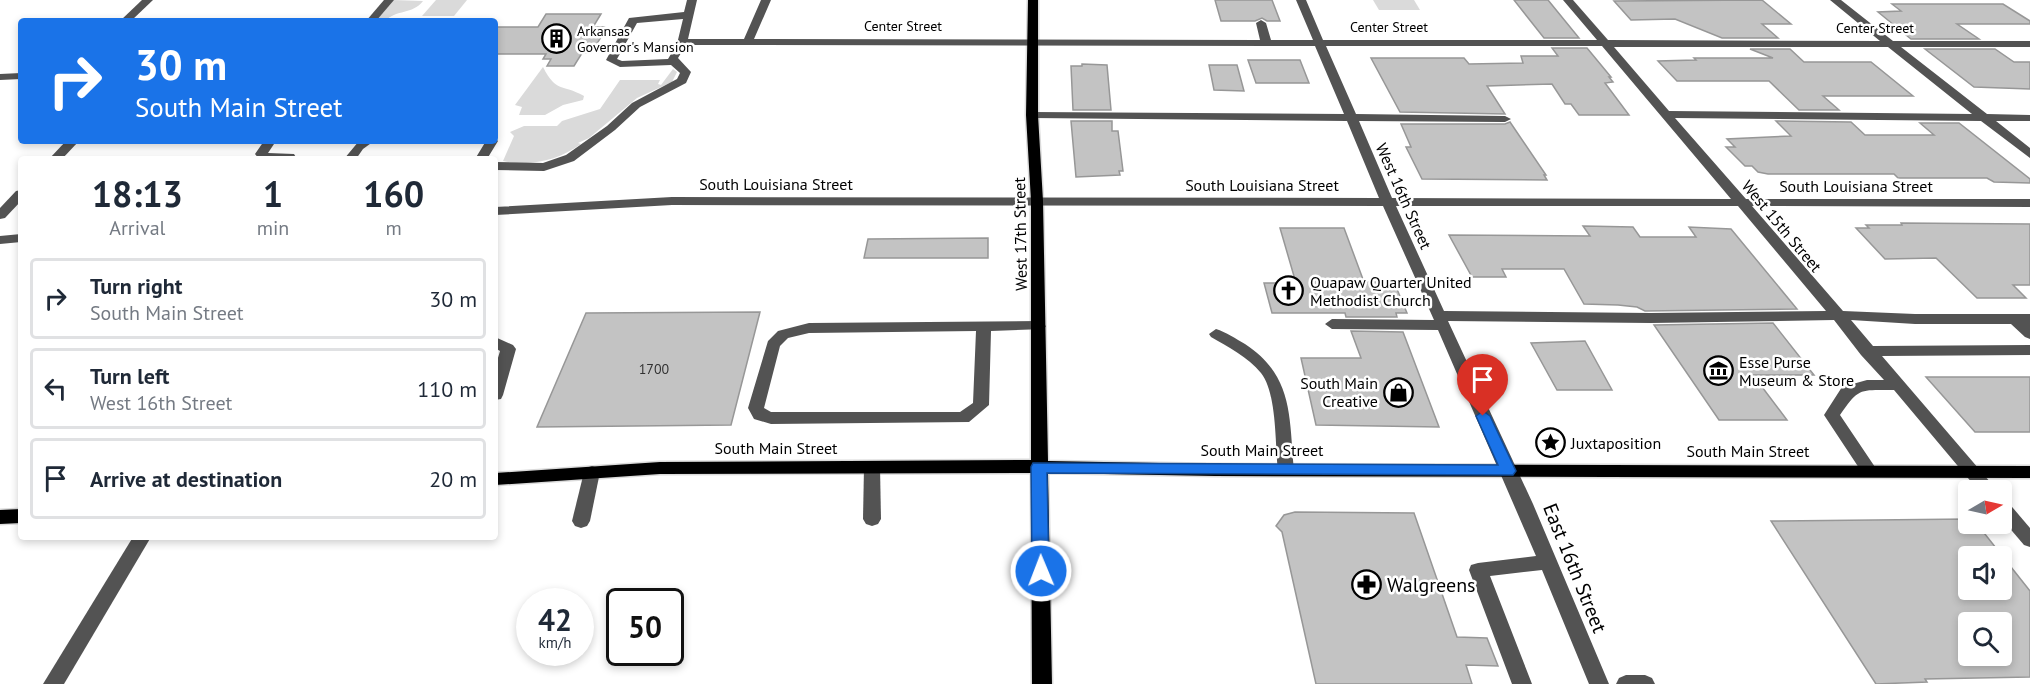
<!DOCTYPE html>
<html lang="en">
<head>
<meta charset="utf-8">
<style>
	:root { --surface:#fff; --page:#f2f2f3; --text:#1f2937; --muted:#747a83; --line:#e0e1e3 }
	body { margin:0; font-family:"PT Sans",sans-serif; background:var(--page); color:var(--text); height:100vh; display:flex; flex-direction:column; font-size:22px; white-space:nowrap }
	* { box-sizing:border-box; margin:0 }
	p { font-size:20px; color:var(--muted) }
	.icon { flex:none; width:33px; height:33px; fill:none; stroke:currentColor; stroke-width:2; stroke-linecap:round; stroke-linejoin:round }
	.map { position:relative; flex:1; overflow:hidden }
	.panel { position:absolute; left:18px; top:156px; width:480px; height:384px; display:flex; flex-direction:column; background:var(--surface); border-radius:6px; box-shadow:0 3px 9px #0003 }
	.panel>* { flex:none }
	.top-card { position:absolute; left:18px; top:18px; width:480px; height:126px; border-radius:6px; box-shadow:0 3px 9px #0003; background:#1a73e8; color:#fff; overflow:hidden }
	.needle { width:39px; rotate:81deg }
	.controls { position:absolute; left:1958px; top:480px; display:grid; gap:12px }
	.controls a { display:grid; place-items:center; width:54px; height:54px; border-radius:6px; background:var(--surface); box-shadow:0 3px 9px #0003; font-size:30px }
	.speed { position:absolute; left:516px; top:588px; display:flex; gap:12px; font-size:30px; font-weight:700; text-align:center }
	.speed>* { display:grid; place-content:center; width:78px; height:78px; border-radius:50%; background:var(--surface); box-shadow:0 3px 9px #0003; line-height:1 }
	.speed small { font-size:15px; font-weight:400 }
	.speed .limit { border:3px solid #111; border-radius:9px; background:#fff; color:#111 }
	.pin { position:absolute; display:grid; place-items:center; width:51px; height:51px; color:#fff; margin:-62px -26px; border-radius:50% 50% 50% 0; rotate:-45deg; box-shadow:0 0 6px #0007 }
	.pin .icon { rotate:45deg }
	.me { position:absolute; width:66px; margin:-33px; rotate:359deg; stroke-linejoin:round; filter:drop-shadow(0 0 4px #0008) }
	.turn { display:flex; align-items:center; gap:21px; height:126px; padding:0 18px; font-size:27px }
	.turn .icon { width:78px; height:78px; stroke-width:2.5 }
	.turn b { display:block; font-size:42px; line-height:51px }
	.eta { display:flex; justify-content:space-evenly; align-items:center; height:102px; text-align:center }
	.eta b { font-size:36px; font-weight:800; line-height:42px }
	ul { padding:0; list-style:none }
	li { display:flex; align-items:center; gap:18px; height:81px; margin:0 12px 9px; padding:0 6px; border:3px solid var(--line); border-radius:6px }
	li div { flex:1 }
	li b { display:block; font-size:22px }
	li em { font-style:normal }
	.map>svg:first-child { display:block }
</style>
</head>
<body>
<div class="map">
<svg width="2030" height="684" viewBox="0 0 2030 684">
	<rect width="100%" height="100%" fill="#fff"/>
	<!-- green -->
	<g fill="#dadada">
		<path d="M393 0 423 1C412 15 397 9 385 21H374Z"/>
		<path d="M436 0H467L454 16H422Z"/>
		<path d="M1373 0H1414L1420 10H1379Z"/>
		<path d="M543 67C557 94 561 83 584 96L583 100 563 105 545 115H519L522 107 515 105Z"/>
		<path d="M673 69 677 72 672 82 637 98 589 138 578 143 581 144C559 160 530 167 503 161L514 136 510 132 524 126H557L562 121 600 109 620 80H660L658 84 661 85Z"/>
	</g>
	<!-- building -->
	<g fill="#c3c3c3" stroke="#979797" stroke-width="1.5" fill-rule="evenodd">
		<path d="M1215 0H1272L1280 21H1267L1262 18 1255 21H1221Z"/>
		<path d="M1514 0H1548L1579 38H1544Z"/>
		<path d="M1762 0 1791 24H1762L1778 38H1722L1675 19 1631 20 1614 1Z"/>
		<path d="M1892 4H2003L2030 21V24H1957L1979 39H1911L1878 12 1901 11Z"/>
		<path d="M546 14H601L593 27H604L599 34H603L591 53H582L574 66H547L551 59H543L546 54H495V27H538Z"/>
		<path d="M1552 48H1587L1611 77H1609L1613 82 1605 83 1629 115H1579L1571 104H1565L1552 84 1487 86 1505 114 1400 112 1371 58H1464L1469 64 1523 63 1521 56H1558Z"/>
		<path d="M1750 49H1790L1804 62H1871L1913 96H1823L1839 110H1799L1769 81H1677L1658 61 1696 60 1694 58H1773Z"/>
		<path d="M1925 49H1995L2014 62H2030V89L1974 87Z"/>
		<path d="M1248 60H1300L1309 83H1256Z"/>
		<path d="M1082 64 1107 65 1111 110H1073L1071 66H1082Z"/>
		<path d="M1209 65H1237L1244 91 1214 90Z"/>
		<path d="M1071 121H1112V131H1118L1123 171H1119L1120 175 1076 177Z"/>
		<path d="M1776 121 1851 122 1865 135H1934L1920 123H1959L2030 179V183L1994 182 1987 178H1898L1894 174H1768L1758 172 1752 166H1745L1726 147H1735L1727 139 1791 136Z"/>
		<path d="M1510 122 1546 175H1544L1547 180 1422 179 1406 147H1411L1401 124H1505Z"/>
		<path d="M1901 223 2030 224V285H2013L2026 298H1977L1936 258 1885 259 1856 228H1869L1866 225H1902Z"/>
		<path d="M1583 226 1633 227 1640 237H1696L1689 227 1731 229 1797 309 1645 311 1637 307 1618 305 1584 304 1564 269H1502L1506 277H1472L1449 235 1590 236Z"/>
		<path d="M1280 228H1344L1364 282H1394L1407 313H1396L1397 317H1346L1345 313H1272L1264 283H1296Z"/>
		<path d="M988 238V258H864L868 239Z"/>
		<path d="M760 312 731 425 537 427 586 313Z"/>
		<path d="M1773 323 1814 375H1753L1787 420H1719L1654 325Z"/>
		<path d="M1351 331 1403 332 1439 427 1316 425 1301 358H1361Z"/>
		<path d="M1585 341 1612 390H1557L1531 343Z"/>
		<path d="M1926 377H2030V432H1975Z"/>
		<path d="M1295 512 1414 513 1457 637 1487 638 1498 666 1466 665 1472 684H1316L1282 532 1276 526 1284 515Z"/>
		<path d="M1968 519V524H1977L2030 591V677L1925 679 1927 682 1876 684 1771 521ZM1968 556H2001V590H1968ZM1968 622H2001V656H1968Z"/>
	</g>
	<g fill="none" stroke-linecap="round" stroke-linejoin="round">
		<defs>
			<g id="major">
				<path d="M1028 0H1038V115L1043 201 1048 461 1215 464 2030 466V478L1215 476 1048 473 1052 684H1032L1031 473 660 474 495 485V473L660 462 1031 460V201L1026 115Z"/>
				<path d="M21 509V523L0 524V510Z"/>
			</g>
		</defs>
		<!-- major casing -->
		<use href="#major" stroke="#dbdbdb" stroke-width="3"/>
		<!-- minor -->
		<g fill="#535353" fill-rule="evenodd">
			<path d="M142 0H153L131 21H120Z"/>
			<path d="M384 0H394L376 21H366Z"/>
			<path d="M687 0H697L688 39H744L761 0H771L754 39 1260 40 1256 23 1261 20 1266 23 1271 40H1313L1296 0H1306L1323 40H1597L1563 0H1573L1608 40 1880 41 1830 0H1841L1893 41H2030V47H1901L1987 114 2030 115V121H1996L2030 148V158L1981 121 1675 118 1746 199H2030V207L1752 206 1843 311 1915 314H2030V339L2025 337 2011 324H1915L1851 320 1873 346 2030 345V355L1882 356 1997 490H1978L1894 390C1860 390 1859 387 1840 415L1877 470 1875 474 1869 476 1863 474 1824 415 1842 387 1867 380H1884L1861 355 1834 320 1651 323 1448 321 1533 504 1609 684H1589L1542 570 1490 576 1532 684H1512L1469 570 1471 565 1478 563 1536 556 1438 330 1332 329 1325 324 1332 319 1434 320 1383 206 672 205 495 215V207L672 197 1379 198 1347 121 1032 118 1026 115 1032 112 1344 114 1315 46 686 45 678 58 691 72 686 83 640 107 615 130 574 161 544 171 495 170V162L543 163 566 155 607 126 632 103 677 79 680 73 671 65 620 67 606 60 629 18 684 12ZM683 19 677 44 668 59 622 61 617 59 637 23ZM1326 46H1602L1731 199 1392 198 1359 121 1505 122 1511 119 1505 116 1356 114ZM1614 47H1888L1972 114 1669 111ZM1396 206H1738L1826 311 1651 313 1444 311Z"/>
			<path d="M21 73V79L0 80V74Z"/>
			<path d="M495 138 498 141 487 159H475L486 141H495Z"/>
			<path d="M66 141H79L62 159H49Z"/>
			<path d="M264 141H276L268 153 294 154 297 159H259L255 154Z"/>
			<path d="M359 141H374L363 149 356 159H344Z"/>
			<path d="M21 190V201L5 218 0 219V208L16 191Z"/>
			<path d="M21 234V242L0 244V236Z"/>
			<path d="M1039 321 1046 326 1044 329 991 331 989 405 969 422 771 424 754 419 748 408 768 341 778 331 809 323ZM976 331 973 403 960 412H771L764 408 780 346 788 338 809 333Z"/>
			<path d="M1216 329C1226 332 1236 339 1245 344 1294 376 1289 418 1294 470L1292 474 1286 476 1280 474 1278 470C1275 444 1277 393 1261 373 1248 357 1228 347 1211 337L1209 334Z"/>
			<path d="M495 337 513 345 516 349 503 395 501 399 495 400V368L500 351 495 348Z"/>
			<path d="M872 461 878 463 880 467 881 519 878 524 872 526 866 524 863 519 864 467 866 463Z"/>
			<path d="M592 466 598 468 600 472 590 521 587 526 581 528 575 526 572 521 584 472 586 468Z"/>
			<path d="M2001 499 2007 501 2030 528V547L2024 545 2001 518Z"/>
			<path d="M133 537H151L64 684H43Z"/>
			<path d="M1626 675H1645L1652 678 1655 684H1616L1619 678Z"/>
		</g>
		<!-- major -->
		<use href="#major" fill="#000" fill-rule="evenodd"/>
	</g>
	<!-- route -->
	<path fill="#1a73e8" stroke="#114b97" stroke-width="1.5" d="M1483 411 1490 416 1516 471 1513 475 1047 473 1049 571 1047 576 1041 578 1035 576 1032 571 1031 467 1033 463 1498 465 1476 416Z"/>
	<!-- icons -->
	<defs>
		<symbol id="building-ring" viewBox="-11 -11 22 22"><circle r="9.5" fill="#fff" stroke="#000" stroke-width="1.5"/><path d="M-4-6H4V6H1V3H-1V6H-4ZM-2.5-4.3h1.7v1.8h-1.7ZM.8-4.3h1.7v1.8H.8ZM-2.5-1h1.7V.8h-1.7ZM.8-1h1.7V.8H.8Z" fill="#000"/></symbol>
		<symbol id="church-ring" viewBox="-11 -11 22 22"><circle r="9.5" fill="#fff" stroke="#000" stroke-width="1.5"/><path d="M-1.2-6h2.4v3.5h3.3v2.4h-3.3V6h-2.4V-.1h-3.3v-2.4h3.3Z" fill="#000"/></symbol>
		<symbol id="museum-ring" viewBox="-11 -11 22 22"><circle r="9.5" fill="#fff" stroke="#000" stroke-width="1.5"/><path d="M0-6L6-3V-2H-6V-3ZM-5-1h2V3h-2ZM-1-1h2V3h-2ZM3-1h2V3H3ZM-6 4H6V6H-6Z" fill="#000"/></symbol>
		<symbol id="shop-ring" viewBox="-11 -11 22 22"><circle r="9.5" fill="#fff" stroke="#000" stroke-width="1.5"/><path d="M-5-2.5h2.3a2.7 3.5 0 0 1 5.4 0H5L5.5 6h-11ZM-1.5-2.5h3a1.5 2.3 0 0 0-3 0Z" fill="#000"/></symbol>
		<symbol id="sight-ring" viewBox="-11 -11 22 22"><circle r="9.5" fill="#fff" stroke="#000" stroke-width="1.5"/><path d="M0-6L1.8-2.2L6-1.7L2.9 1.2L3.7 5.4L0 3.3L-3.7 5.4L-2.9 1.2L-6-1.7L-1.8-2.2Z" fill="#000"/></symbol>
		<symbol id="pharmacy-ring" viewBox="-11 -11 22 22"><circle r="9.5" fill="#fff" stroke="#000" stroke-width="1.5"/><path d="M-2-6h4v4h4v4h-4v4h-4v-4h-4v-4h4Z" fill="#000"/></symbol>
	</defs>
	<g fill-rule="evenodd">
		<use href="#building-ring" x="540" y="22" width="33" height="33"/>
		<use href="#church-ring" x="1272" y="274" width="33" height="33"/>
		<use href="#museum-ring" x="1702" y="354" width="33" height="33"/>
		<use href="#shop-ring" x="1382" y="376" width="33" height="33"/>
		<use href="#sight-ring" x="1534" y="426" width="33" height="33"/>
		<use href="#pharmacy-ring" x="1350" y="568" width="33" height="33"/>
	</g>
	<g text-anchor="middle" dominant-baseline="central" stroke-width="5" stroke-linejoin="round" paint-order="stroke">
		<!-- far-street labels -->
		<g font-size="14" fill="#000" stroke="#fff">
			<text x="903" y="26">Center Street</text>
			<text x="1389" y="27">Center Street</text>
			<text x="1875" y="28">Center Street</text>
		</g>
		<!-- far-poi labels -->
		<g font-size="14" fill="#000" stroke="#fff" text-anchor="start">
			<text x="577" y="31">Arkansas<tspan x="577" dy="16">Governor's Mansion</tspan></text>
		</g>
		<!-- number labels -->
		<g font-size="14" fill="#313131">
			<text x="654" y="369">1700</text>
		</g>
		<!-- street labels -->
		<g font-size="16" fill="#000" stroke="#fff">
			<text x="776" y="184">South Louisiana Street</text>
			<text x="1262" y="185">South Louisiana Street</text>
			<text x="1856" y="186">South Louisiana Street</text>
			<text transform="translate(1404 196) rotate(66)">West 16th Street</text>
			<text transform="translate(1782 226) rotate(50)">West 15th Street</text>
			<text transform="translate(1020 234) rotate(-91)">West 17th Street</text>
			<text x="776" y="448">South Main Street</text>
			<text x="1262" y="450">South Main Street</text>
			<text x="1748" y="451">South Main Street</text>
		</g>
		<!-- poi labels -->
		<g font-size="16" fill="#000" stroke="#fff" text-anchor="start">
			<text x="1310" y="282">Quapaw Quarter United<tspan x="1310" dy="18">Methodist Church</tspan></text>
			<text x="1739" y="362">Esse Purse<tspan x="1739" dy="18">Museum &amp; Store</tspan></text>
			<text x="1378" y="383" text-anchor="end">South Main<tspan x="1378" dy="18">Creative</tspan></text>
			<text x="1571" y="443">Juxtaposition</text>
		</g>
		<!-- near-street labels -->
		<g font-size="20" fill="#000" stroke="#fff">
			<text transform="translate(1575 568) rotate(68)">East 16th Street</text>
		</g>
		<!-- near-poi labels -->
		<g font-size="20" fill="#000" stroke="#fff" text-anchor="start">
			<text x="1387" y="585">Walgreens</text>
		</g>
	</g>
</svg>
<div class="controls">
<a><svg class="needle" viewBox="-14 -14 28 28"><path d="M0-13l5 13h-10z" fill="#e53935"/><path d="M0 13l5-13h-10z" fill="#747a83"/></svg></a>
<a><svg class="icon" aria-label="sound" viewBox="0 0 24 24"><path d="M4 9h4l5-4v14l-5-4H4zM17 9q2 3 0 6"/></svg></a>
<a><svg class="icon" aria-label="search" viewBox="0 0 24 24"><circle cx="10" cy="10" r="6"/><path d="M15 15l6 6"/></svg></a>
</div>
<div class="speed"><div>42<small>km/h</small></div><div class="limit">50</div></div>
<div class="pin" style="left:1483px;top:416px;background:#d93025"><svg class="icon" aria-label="arrive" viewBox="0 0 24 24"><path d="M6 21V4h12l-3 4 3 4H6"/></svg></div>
<svg class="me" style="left:1041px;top:571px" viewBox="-20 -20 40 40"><circle r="17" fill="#1a73e8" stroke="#fff" stroke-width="3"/><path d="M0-11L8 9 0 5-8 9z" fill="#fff"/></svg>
<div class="top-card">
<div class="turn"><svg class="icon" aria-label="right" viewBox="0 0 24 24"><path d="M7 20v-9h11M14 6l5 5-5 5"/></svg><div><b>30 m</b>South Main Street</div></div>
</div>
<section class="panel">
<div class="eta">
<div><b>18:13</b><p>Arrival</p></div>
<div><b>1</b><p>min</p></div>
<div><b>160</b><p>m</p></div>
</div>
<ul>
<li><svg class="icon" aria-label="right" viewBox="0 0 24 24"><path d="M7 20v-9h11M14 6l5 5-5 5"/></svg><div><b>Turn right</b><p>South Main Street</p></div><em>30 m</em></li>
<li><svg class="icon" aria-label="left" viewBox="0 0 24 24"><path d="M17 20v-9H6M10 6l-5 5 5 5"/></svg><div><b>Turn left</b><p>West 16th Street</p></div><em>110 m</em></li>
<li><svg class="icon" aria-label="arrive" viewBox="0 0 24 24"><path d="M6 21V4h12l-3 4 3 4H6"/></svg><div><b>Arrive at destination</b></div><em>20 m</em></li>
</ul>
</section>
</div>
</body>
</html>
